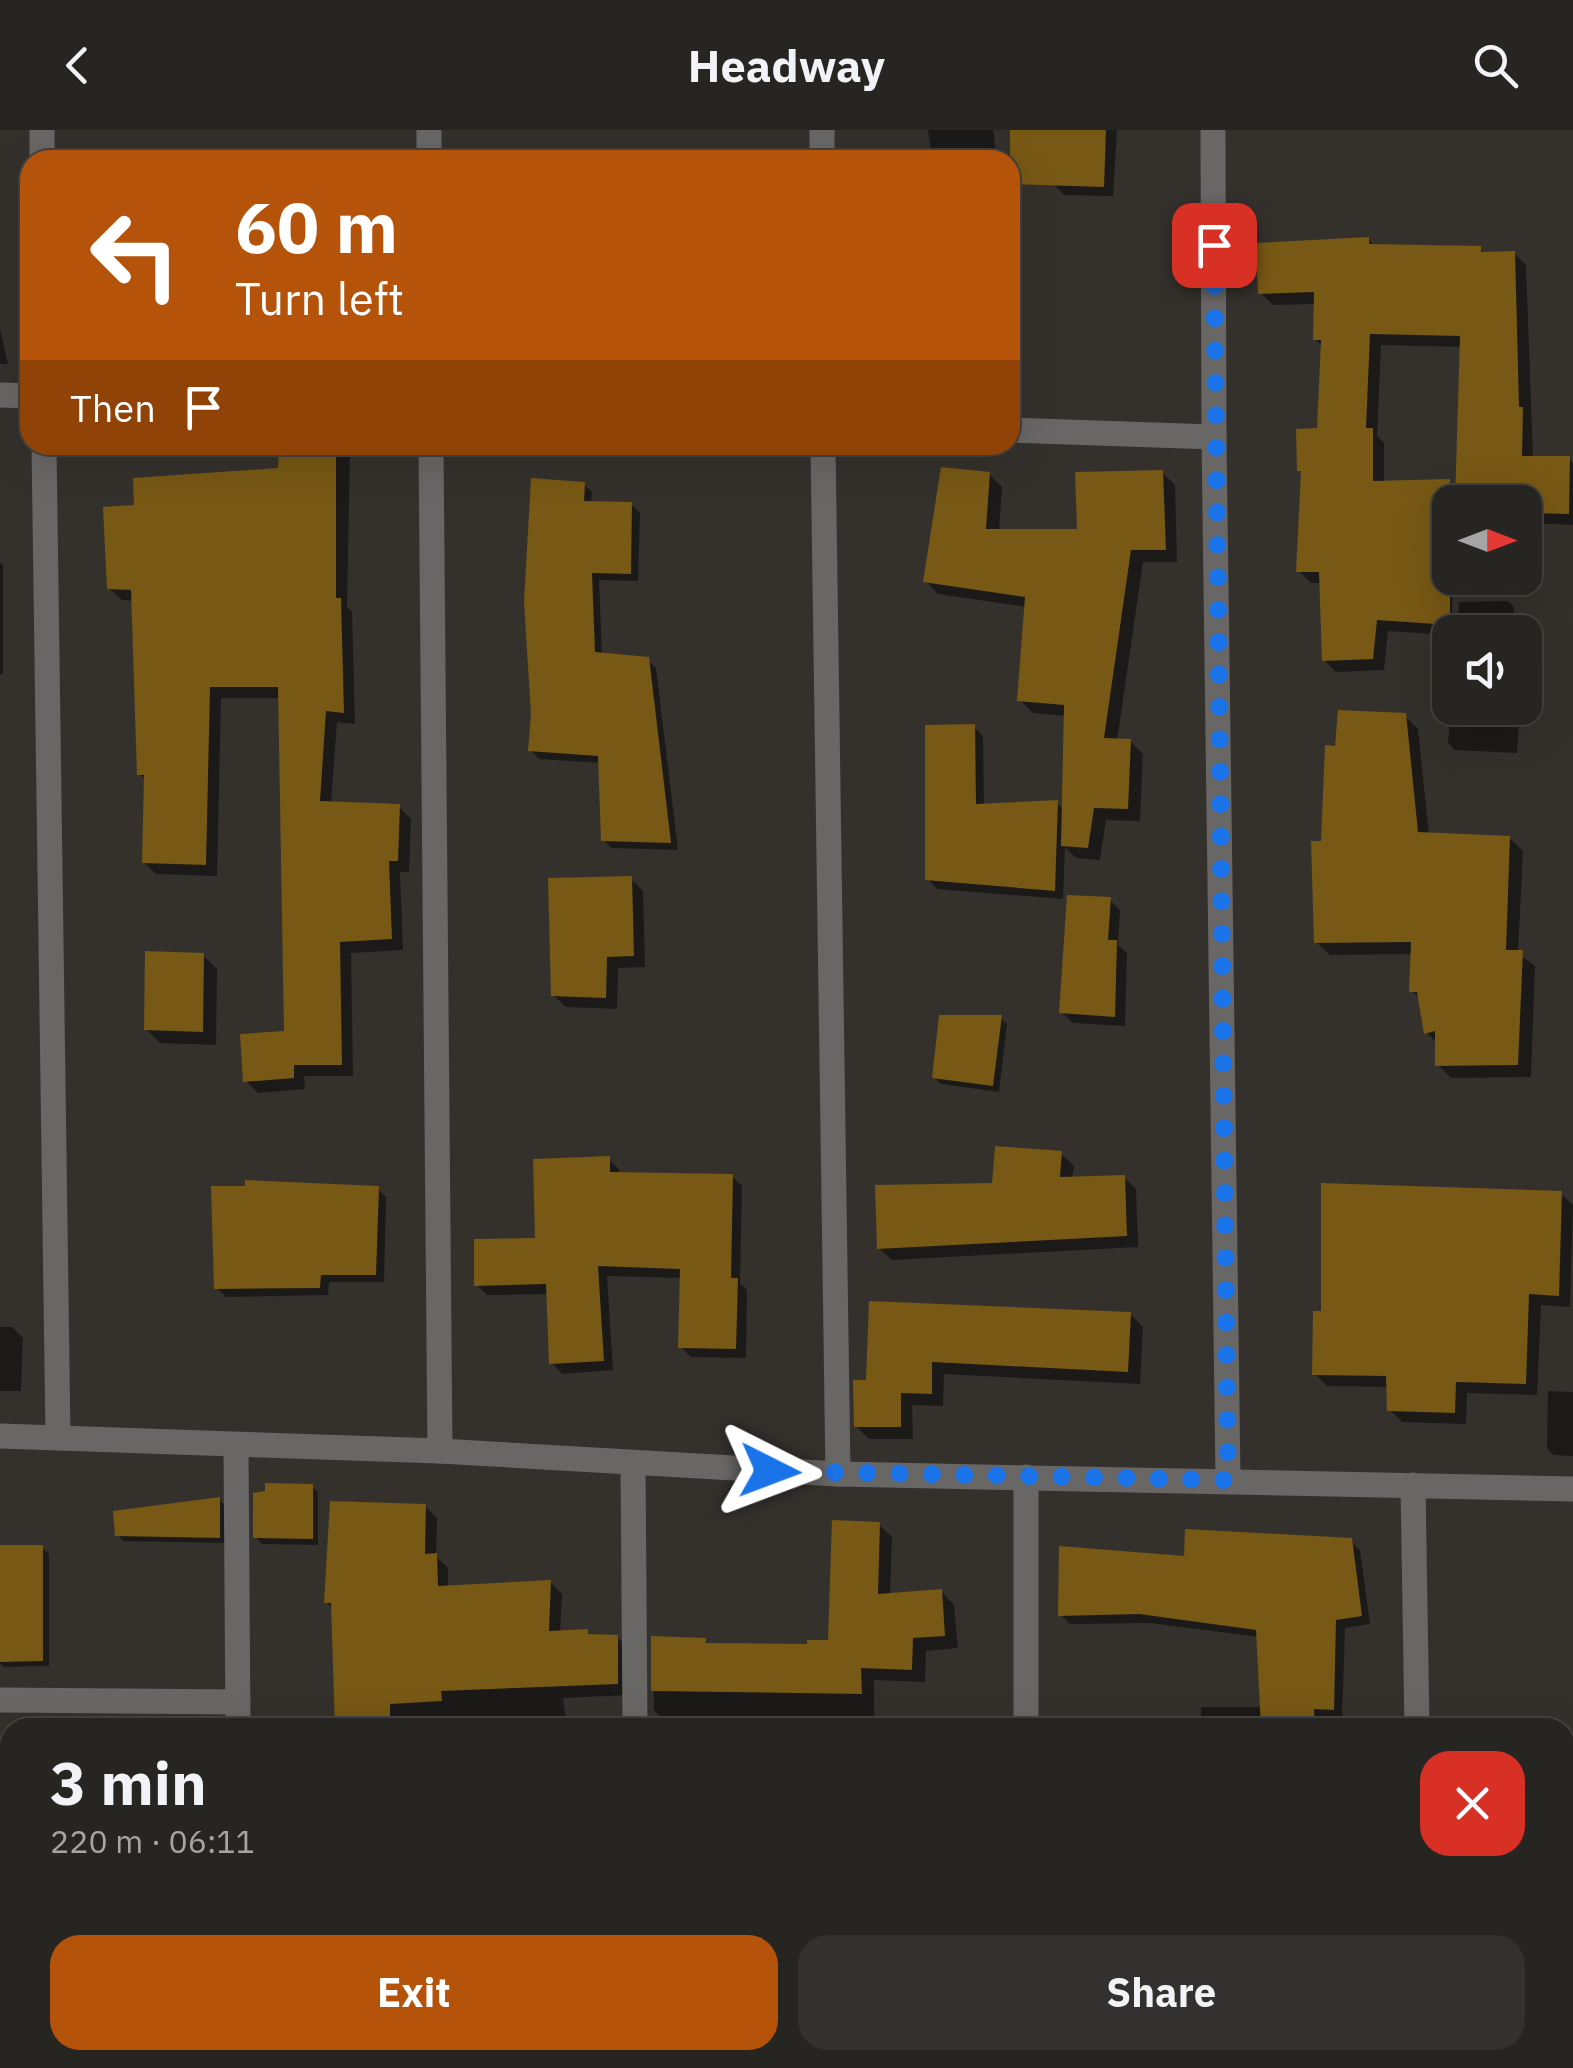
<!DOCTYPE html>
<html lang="en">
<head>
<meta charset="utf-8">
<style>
	:root { --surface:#272522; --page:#33312f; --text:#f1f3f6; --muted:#a4a5a5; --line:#434240; --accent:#b45309 }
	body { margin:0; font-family:"IBM Plex Sans",sans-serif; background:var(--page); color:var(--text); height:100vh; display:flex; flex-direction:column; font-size:38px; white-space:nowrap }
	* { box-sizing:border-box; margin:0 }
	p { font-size:32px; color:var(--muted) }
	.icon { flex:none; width:55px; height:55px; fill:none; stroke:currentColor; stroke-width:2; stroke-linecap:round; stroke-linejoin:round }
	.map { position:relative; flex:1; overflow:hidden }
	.panel { position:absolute; left:0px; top:1588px; width:1575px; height:352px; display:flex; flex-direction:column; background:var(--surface); border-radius:30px 30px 0 0; box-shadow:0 10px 40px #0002,0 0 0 2px var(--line) }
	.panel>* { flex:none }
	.top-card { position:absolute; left:20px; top:20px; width:1000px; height:305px; border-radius:30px; box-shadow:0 10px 40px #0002,0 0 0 2px var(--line); background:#b45309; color:#fff; overflow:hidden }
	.needle { width:65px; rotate:90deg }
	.fabs { position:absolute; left:1432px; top:355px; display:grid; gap:20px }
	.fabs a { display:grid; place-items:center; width:110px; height:110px; border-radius:20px; background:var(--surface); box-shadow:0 10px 40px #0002,0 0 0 2px var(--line); font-size:50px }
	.pin { position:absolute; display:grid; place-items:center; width:85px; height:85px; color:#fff; margin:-42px; border-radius:20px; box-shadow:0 5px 15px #0006 }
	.me { position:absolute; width:110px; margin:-55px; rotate:93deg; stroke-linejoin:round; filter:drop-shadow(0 0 8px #0008) }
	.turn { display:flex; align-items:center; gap:35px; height:210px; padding:0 50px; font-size:45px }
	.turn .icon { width:130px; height:130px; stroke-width:2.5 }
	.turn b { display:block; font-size:70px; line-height:85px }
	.then { display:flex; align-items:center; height:95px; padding:0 50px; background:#0003; gap:20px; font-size:38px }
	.round { display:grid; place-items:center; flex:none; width:105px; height:105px; border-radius:30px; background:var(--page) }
	.head { display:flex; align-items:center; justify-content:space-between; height:170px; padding:0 50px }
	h1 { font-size:60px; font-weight:700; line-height:75px }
	.action { display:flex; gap:20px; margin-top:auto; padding:20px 50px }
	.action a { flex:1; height:115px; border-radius:30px; background:var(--accent); color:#fff; font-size:40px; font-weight:700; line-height:115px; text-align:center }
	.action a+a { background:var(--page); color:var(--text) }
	header { display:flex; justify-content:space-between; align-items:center; height:130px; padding:0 50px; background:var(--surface); font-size:45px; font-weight:700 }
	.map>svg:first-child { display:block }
</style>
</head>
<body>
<header><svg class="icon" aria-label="back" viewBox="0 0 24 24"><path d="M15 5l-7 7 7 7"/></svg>Headway<svg class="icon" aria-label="search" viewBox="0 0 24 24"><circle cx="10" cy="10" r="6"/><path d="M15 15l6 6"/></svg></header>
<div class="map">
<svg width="1573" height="1938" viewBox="0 0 1573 1938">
	<rect width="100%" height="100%" fill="#34312d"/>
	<!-- shadow -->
	<g fill="#0007" fill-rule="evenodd">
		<path d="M928 0H993L997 30H932Z"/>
		<path d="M1057 0H1117L1113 66 1064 65 1053 54Z"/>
		<path d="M527 19 770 26 775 30H527Z"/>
		<path d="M1368 109 1376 117 1480 119 1485 124 1514 123 1526 135 1533 328 1569 329 1573 333V395L1525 393V372H1450V448H1454L1450 505 1388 501 1384 540 1336 542 1324 530 1322 453H1311L1299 441 1320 301 1323 217 1315 209 1316 174 1273 175 1261 163ZM1381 215 1462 217 1458 361 1448 351 1384 353V313L1377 306Z"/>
		<path d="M0 199 8 234H0Z"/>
		<path d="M281 315H344L350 321 347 477 352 482 355 594 337 592 331 674 399 677 411 689 409 742H400L403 820 351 823 353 946H304L305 959 258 963 246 951 286 903 281 568H221L217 746 156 744 144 732 146 651 140 644 134 471 122 470 109 458 137 378 281 340Z"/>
		<path d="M1162 342 1175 355 1177 432H1143L1117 611H1130L1143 624 1140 691 1106 690 1100 730 1076 728 1065 717 1063 769 937 759 928 749 974 597 983 606 984 676 1057 673 1064 680 1066 586 1033 583 1020 570 1026 477 938 464 926 451 989 344 1002 357 999 401H1080Z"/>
		<path d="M584 354 592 362 591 373 631 374 640 383 638 451 599 450 602 525 647 530 656 538 678 720 612 718 603 710 601 633 539 629 531 620Z"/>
		<path d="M0 432 3 435V544H0Z"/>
		<path d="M1508 471 1514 477V502H1457L1459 472Z"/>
		<path d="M1451 578H1520L1517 623 1455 620 1448 613Z"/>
		<path d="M1405 586 1418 599 1429 705 1509 708 1523 721 1518 823 1535 836 1531 947 1451 948 1438 935V914L1426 902 1421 870 1412 861 1413 824 1330 825 1316 812 1324 713 1337 618Z"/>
		<path d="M631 749 643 761 645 837 618 838 617 879 566 877 553 865Z"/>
		<path d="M1110 770 1120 780 1118 815 1127 823 1125 896 1073 893 1062 882Z"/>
		<path d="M203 825 217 839 216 915 160 913 146 899Z"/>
		<path d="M1001 888 1007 894 999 962 941 954 934 947Z"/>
		<path d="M1061 1024 1074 1036 1072 1049 1124 1047 1136 1059 1138 1117 892 1130 879 1118Z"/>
		<path d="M609 1029 619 1039V1045L732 1046 742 1056 740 1153 747 1160 746 1228 691 1227 681 1217 683 1148 607 1146 613 1240 562 1244 552 1233 549 1164 487 1165 476 1154 538 1110Z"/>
		<path d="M377 1058 386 1067 384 1152H329L328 1165 226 1167 217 1158Z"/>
		<path d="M1561 1064 1573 1075 1570 1177 1541 1175 1537 1265 1467 1263 1466 1294 1402 1292 1390 1280 1389 1257 1327 1256 1315 1244 1323 1183Z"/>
		<path d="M871 1174 1130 1184 1143 1197 1140 1254 944 1244 943 1276 912 1275 913 1309H869L856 1296 869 1253Z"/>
		<path d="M0 1197H12L23 1208 21 1261H0Z"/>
		<path d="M1548 1261 1573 1262V1326L1553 1325 1547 1318Z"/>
		<path d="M312 1356 318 1363V1415L262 1414 255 1407Z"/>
		<path d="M219 1370 226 1376V1413L124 1411 117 1405Z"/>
		<path d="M425 1376 437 1388 436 1427 448 1438V1458L550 1452 562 1464 560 1503 587 1502 592 1506 617 1507 629 1519V1565L563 1568 567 1598H291V1588L337 1587 334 1479 326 1472Z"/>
		<path d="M878 1394 892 1407 890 1466 941 1461 954 1475 958 1518 926 1521 925 1552 874 1550V1598H665V1591L654 1580 653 1509 705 1510 710 1515 809 1517 831 1512Z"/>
		<path d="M1351 1411 1360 1420 1370 1494 1345 1498 1342 1588 1322 1587 1323 1598H1201V1577H1263L1259 1507 1150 1493 1070 1494 1061 1485 1186 1428Z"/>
		<path d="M0 1418H42L49 1424V1536L4 1537 0 1533Z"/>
		<path d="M1565 1651H1573V1938H1511V1930H1565Z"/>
		<path d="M117 1930H194L193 1938H117Z"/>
		<rect x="339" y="1930" width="214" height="8"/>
		<path d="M867 1930H943L942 1938H866Z"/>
		<path d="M1193 1930H1329L1330 1938H1193Z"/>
		<path d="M1119 1936 1175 1938H1118Z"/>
	</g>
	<!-- building -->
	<g fill="#775814">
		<path d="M1010 0H1106L1104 57 1010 54Z"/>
		<path d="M1369 107V114L1481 116V122L1515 121 1519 277H1523L1522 326H1570L1569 384 1525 383V372H1455L1460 206 1370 204 1366 298H1373V351L1450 349V495L1377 490 1373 529 1322 531 1319 442H1296L1301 341H1297L1296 299 1317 298 1321 210H1313L1314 162 1258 164 1256 113Z"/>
		<path d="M279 315H336V468H341L344 583 326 581 320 671 400 674 398 731H389L392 809 340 812 342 935H294V948L243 952 240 904 284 901 278 557H210L206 735 142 733 144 645H137L131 460 107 459 103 377 134 375 133 348 278 338Z"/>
		<path d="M941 337 990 342 986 399H1077L1075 342 1163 340 1166 420H1131L1104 608 1131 609 1128 679 1094 678 1088 718 1061 716 1064 575 1017 571 1025 467 923 452Z"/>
		<path d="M531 348 585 352 584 371 632 372 631 444 592 443 595 522 649 527 671 713 601 711 598 626 528 621 531 584 524 472Z"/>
		<path d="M1338 580 1406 583 1418 702 1510 706 1506 820H1523L1518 935 1435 936V901L1424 904 1417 862H1409L1411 812 1314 813 1311 711H1321L1325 615 1335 616Z"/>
		<path d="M975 594 976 674 1058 670 1055 761 925 750V595Z"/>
		<path d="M632 746 634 826 607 827 606 868 551 866 548 748Z"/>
		<path d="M1067 765 1111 767 1108 810H1117L1115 887 1059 883Z"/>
		<path d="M145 821 204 823 203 902 144 900Z"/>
		<path d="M939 885H1002L993 956 932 948Z"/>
		<path d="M995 1016 1062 1021 1060 1047 1125 1045 1127 1106 877 1119 875 1055 992 1053Z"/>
		<path d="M610 1026V1042L733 1044 731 1148H738L736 1219 678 1218 680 1139 598 1136 604 1231 549 1234 546 1154 474 1156V1109L535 1108 533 1029Z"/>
		<path d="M245 1050 379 1056 376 1145H321L320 1158 214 1159 211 1056H245Z"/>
		<path d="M1321 1053 1562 1061 1559 1166 1529 1164 1526 1254 1456 1252 1455 1283 1387 1281 1386 1246 1312 1245 1313 1181H1321Z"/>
		<path d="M869 1171 1131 1182 1128 1242 932 1232V1264L901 1263V1297H854L853 1250H866Z"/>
		<path d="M265 1353 313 1354V1409L253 1408V1363L265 1361Z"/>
		<path d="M220 1367V1408L115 1406 113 1381Z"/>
		<path d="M330 1371 426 1374 425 1424 437 1423 438 1456 551 1450 549 1501 588 1499V1504L618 1505V1554L441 1561 442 1571 390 1574V1598H335L331 1473H324Z"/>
		<path d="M832 1390 880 1392 878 1464 942 1459 945 1506 913 1508 912 1540 861 1538 862 1564 651 1561V1506L706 1508V1513L807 1514V1510H828Z"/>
		<path d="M1185 1399 1352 1408 1362 1486 1336 1490 1334 1580 1314 1579 1315 1598H1261L1256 1500 1139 1484 1058 1486 1059 1416 1184 1426Z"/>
		<path d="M0 1415H43V1531L0 1532Z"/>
	</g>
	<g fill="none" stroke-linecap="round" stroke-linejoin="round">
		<!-- minor -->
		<g stroke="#696666" stroke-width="25">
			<path d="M42 0V30"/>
			<path d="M429 0V30"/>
			<path d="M822 0V30"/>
			<path d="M1213 0 1214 307 1228 1350"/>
			<path d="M0 265 30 266"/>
			<path d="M1010 300 1214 307"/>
			<path d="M44 315 58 1308"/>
			<path d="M431 315 440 1321"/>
			<path d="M823 315 838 1344"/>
			<path d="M0 1306 440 1321 838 1344 1573 1359"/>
			<path d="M236 1316 238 1598"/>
			<path d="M633 1334 635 1598"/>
			<path d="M1026 1347V1598"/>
			<path d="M1413 1355 1417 1598"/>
			<path d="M0 1570 238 1572"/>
			<path d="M240 1930V1938"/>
			<path d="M636 1930V1938"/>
			<path d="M1027 1930V1938"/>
			<path d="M1422 1930V1938"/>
		</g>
	</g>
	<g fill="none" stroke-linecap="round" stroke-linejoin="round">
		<!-- route -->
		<path stroke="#1a73e8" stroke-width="18" stroke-dasharray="0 32.4" d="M770 1341 1228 1350 1214 115"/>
	</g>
</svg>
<div class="fabs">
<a><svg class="needle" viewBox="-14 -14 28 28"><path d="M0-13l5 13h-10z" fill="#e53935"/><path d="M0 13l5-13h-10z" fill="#a4a5a5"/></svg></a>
<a><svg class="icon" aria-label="sound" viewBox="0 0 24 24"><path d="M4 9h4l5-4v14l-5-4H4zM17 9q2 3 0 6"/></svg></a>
</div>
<div class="pin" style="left:1214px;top:115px;background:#d93025"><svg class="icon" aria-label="arrive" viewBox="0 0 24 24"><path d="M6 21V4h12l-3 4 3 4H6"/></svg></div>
<svg class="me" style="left:770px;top:1341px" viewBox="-20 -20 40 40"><path d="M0-17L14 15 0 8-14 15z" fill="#1a73e8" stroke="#fff" stroke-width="4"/></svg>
<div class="top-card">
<div class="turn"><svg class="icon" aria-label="left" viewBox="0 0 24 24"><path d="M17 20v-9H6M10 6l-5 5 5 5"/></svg><div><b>60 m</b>Turn left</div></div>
<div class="then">Then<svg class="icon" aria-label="arrive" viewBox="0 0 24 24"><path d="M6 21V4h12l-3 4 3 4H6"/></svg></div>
</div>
<section class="panel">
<div class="head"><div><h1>3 min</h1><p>220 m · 06:11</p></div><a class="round" style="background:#d93025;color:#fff"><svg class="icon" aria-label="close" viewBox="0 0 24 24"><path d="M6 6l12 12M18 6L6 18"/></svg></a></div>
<div class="action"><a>Exit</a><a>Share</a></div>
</section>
</div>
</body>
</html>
